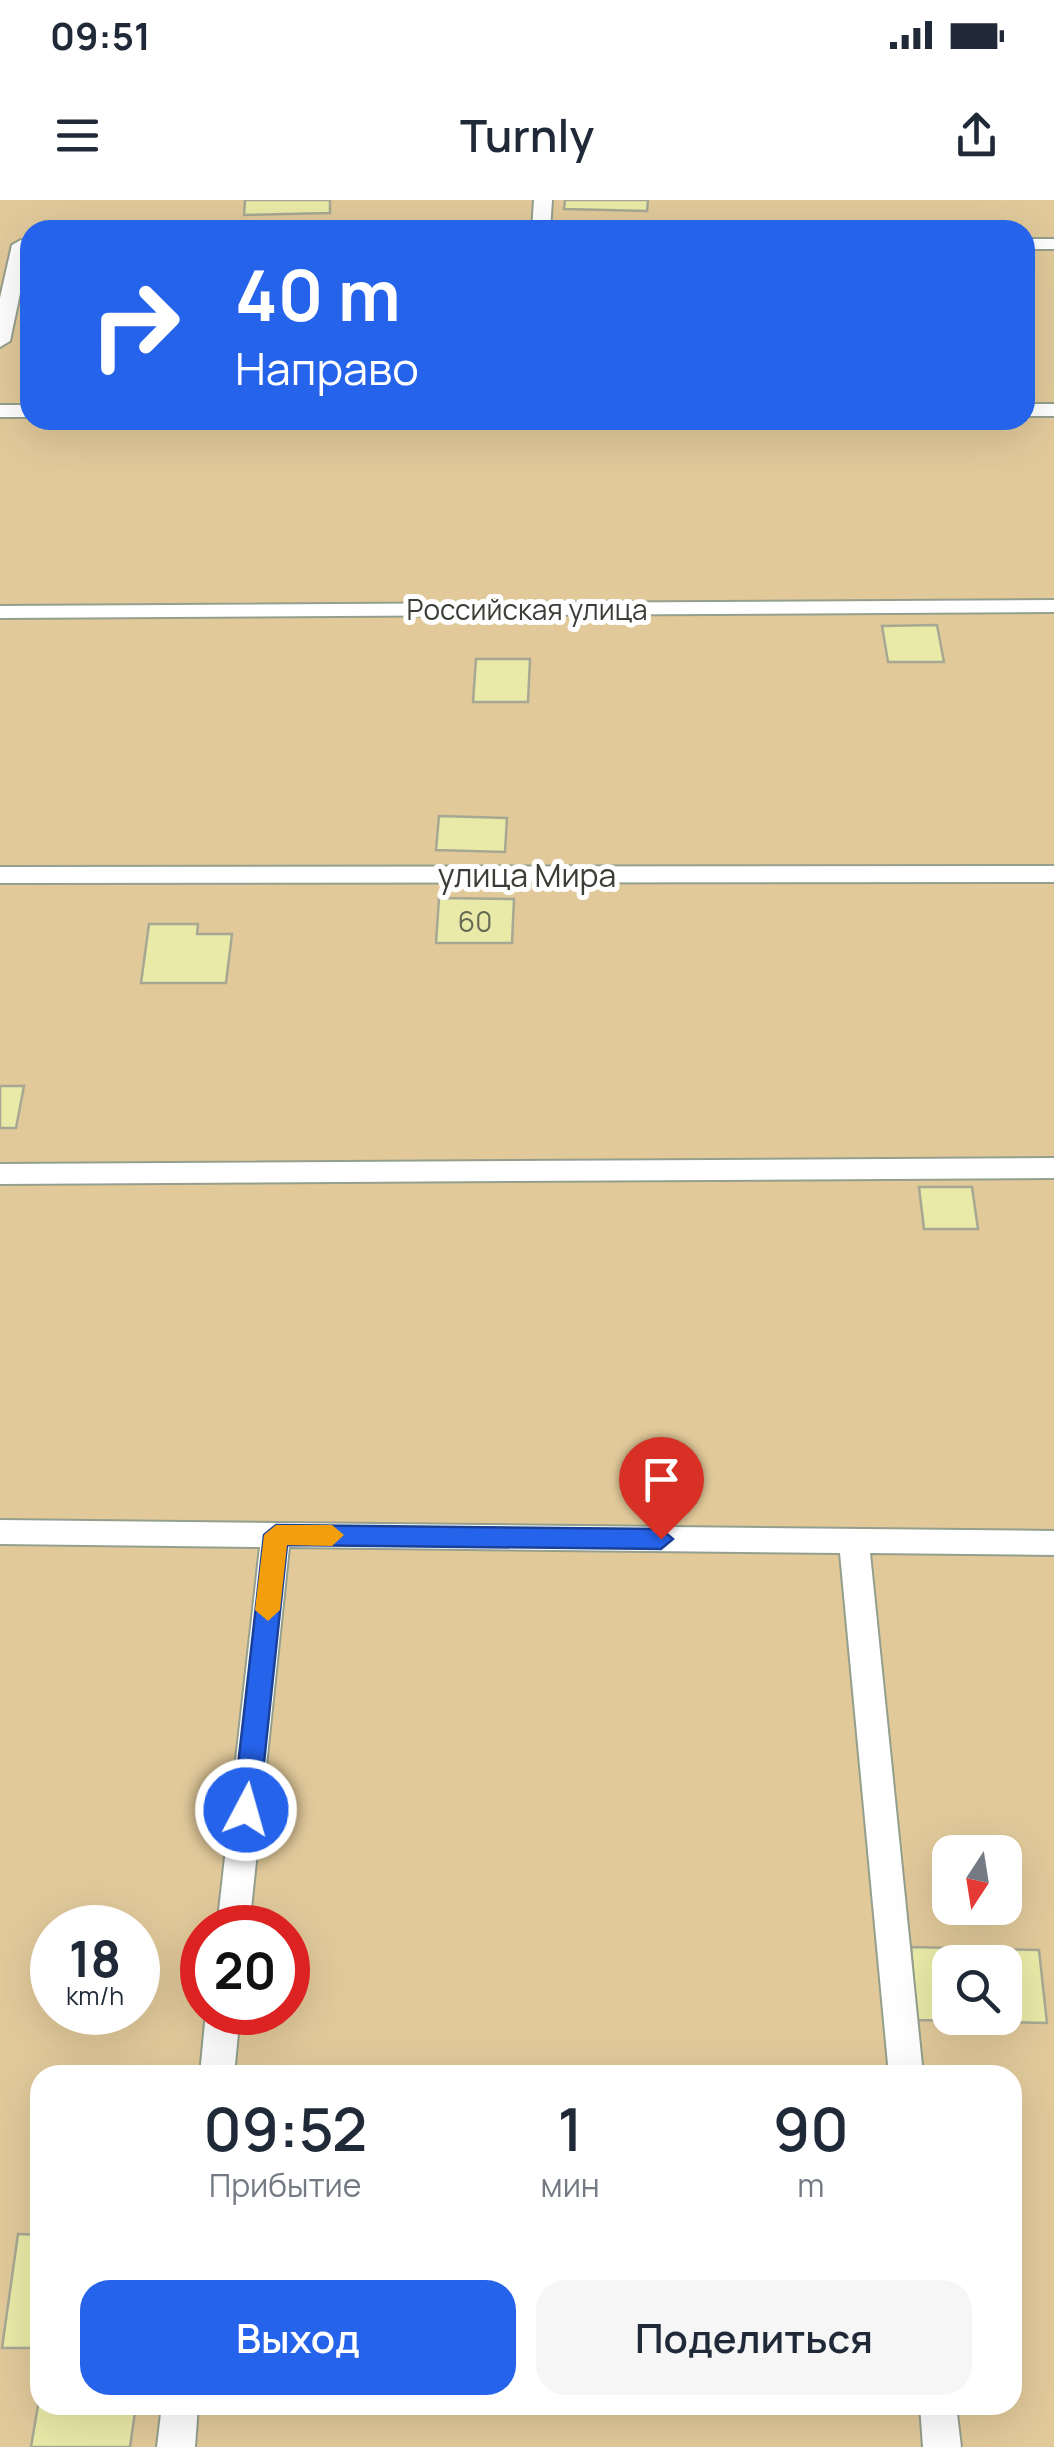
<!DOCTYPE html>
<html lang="ru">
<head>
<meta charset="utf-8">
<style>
	:root { --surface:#fff; --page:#f6f6f7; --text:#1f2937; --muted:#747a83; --accent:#2563eb }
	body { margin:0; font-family:Manrope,sans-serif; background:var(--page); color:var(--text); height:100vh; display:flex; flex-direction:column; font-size:38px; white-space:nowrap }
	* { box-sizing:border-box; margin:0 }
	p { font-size:32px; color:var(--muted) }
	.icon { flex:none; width:55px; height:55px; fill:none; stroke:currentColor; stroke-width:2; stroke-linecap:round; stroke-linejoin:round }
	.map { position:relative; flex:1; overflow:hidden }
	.sheet { position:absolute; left:30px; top:1865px; width:992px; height:350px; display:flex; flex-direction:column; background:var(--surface); border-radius:30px; box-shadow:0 10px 40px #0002 }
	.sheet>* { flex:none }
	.hud { position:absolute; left:20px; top:20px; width:1015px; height:210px; border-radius:30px; box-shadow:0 10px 40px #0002; background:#2563eb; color:#fff; overflow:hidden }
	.needle { width:65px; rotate:192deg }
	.fabs { position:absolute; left:932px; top:1635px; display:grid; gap:20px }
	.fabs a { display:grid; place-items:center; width:90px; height:90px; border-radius:20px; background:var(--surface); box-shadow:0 10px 40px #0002; font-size:50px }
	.speed { position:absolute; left:30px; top:1705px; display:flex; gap:20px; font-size:50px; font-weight:700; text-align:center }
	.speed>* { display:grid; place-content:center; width:130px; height:130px; border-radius:50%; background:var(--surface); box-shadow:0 10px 40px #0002; line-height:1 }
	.speed small { font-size:25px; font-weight:400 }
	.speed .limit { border:15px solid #d22; background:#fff; color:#111 }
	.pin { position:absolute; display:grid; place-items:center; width:85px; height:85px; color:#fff; margin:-102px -42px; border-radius:50% 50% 50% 0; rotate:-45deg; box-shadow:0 0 10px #0007 }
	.pin .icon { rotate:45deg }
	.me { position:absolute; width:110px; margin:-55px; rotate:6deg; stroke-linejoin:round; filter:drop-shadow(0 0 8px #0008) }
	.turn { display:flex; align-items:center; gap:35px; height:210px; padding:0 50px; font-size:45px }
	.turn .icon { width:130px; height:130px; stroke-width:2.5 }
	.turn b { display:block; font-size:70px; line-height:85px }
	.eta { display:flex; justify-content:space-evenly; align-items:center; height:170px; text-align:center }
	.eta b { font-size:60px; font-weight:600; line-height:70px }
	.cta { display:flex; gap:20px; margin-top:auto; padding:20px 50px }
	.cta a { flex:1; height:115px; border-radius:30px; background:var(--accent); color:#fff; font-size:40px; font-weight:600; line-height:115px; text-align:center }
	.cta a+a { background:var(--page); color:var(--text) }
	.status { display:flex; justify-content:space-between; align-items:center; height:70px; padding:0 50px; background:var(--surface); direction:ltr }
	.status svg { height:28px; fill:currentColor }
	header { display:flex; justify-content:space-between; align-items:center; height:130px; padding:0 50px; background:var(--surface); font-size:45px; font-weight:600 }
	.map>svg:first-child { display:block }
</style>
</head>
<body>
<div class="status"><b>09:51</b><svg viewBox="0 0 49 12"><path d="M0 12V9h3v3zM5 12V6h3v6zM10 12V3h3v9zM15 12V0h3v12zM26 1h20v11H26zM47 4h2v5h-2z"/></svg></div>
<header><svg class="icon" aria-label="menu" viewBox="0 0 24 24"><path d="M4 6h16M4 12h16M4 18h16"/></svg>Turnly<svg class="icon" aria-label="share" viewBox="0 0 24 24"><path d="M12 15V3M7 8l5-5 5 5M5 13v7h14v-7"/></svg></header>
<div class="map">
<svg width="1054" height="2247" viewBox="0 0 1054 2247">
	<rect width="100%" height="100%" fill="#f7fef2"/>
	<!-- green -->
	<path fill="#e1c99a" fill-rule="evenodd" d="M0 0H1054V2247H0ZM30 30H1025V220H30ZM950 1652H1005V1708H950ZM52 1728H138V1812H52ZM202 1728H288V1812H202ZM950 1762H1005V1818H950ZM40 1875H1012V2205H40Z"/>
	<!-- building -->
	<g fill="#e9eaa7" stroke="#a7a893" stroke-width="2.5" fill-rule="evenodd">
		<path d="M245 0H330V13L244 15Z"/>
		<path d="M565 0H648L647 11 564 9Z"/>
		<path d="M937 425 944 462H888L882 426Z"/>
		<path d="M476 459H530L528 502H473Z"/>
		<path d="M439 616 507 618 505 652 436 650Z"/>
		<path d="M439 698 514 699 512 743H436Z"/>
		<path d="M149 724H198L197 734H232L226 783H141Z"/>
		<path d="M0 886H24L16 928H0Z"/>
		<path d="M919 987H972L978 1029H924Z"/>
		<path d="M911 1747 1039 1750 1047 1823 917 1820ZM950 1762H1005V1818H950Z"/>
		<path d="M18 2034 40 2035V2148H2Z"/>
		<path d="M40 2194V2205H136L130 2247H31Z"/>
	</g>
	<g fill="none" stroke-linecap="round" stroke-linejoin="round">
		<defs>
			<g id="lane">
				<path d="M534 0H552L550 30H532Z"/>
				<rect x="1025" y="39" width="29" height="10"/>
				<path d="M21 40 30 46 10 141 0 147V98L12 45Z"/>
				<rect x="1025" y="204" width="29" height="12"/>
				<rect x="0" y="205" width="30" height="12"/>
				<path d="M1054 400V412L0 418V406Z"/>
				<path d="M1054 666V682L0 683V667Z"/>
				<path d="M1054 958V978L0 984V964Z"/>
				<path d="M0 1320 1054 1331V1355L870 1353 923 1875H889L840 1353 289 1347 249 1728H217L260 1347 0 1344Z"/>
				<path d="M206 1812H240L234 1875H200Z"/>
				<path d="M162 2205H198L195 2247H157Z"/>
				<path d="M920 2205H956L961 2247H923Z"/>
			</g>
		</defs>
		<!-- lane casing -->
		<use href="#lane" stroke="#949f8d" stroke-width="4"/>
		<!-- lane -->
		<use href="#lane" fill="#fff" fill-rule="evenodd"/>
	</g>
	<!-- route -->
	<path fill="#2563eb" stroke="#184099" stroke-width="2.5" d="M276 1325 661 1329 673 1339 661 1349 287 1345 259 1610 255 1618 246 1621 236 1618 233 1610 264 1335Z"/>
	<!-- slow -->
	<path fill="#f59e0b" d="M276 1325H332L344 1335 332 1346 287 1345 280 1410 268 1421 255 1410 264 1335Z"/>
	<g text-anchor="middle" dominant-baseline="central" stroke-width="10" stroke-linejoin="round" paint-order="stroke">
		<!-- far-street labels -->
		<g font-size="28" fill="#3a3e37" stroke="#fff">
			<text x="527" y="409">Российская улица</text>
		</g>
		<!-- number labels -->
		<g font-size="28" fill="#666953">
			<text x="475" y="721">60</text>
		</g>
		<!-- street labels -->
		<g font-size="32" fill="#3a3e37" stroke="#fff">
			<text x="527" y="675">улица Мира</text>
		</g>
	</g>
</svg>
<div class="fabs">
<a><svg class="needle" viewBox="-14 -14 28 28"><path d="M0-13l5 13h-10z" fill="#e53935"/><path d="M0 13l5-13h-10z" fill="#747a83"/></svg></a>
<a><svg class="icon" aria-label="search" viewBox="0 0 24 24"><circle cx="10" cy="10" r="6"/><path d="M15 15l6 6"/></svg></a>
</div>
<div class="speed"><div>18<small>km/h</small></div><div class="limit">20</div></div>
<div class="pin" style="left:661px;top:1339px;background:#d93025"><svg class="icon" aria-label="arrive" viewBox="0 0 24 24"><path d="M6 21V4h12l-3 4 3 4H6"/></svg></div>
<svg class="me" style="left:246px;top:1610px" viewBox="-20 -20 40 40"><circle r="17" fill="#2563eb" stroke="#fff" stroke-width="3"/><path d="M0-11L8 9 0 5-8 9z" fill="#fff"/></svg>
<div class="hud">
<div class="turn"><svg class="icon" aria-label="right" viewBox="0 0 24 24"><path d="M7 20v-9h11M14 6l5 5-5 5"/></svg><div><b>40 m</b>Направо</div></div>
</div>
<section class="sheet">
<div class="eta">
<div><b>09:52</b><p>Прибытие</p></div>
<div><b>1</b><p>мин</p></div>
<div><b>90</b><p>m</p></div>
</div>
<div class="cta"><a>Выход</a><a>Поделиться</a></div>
</section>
</div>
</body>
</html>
